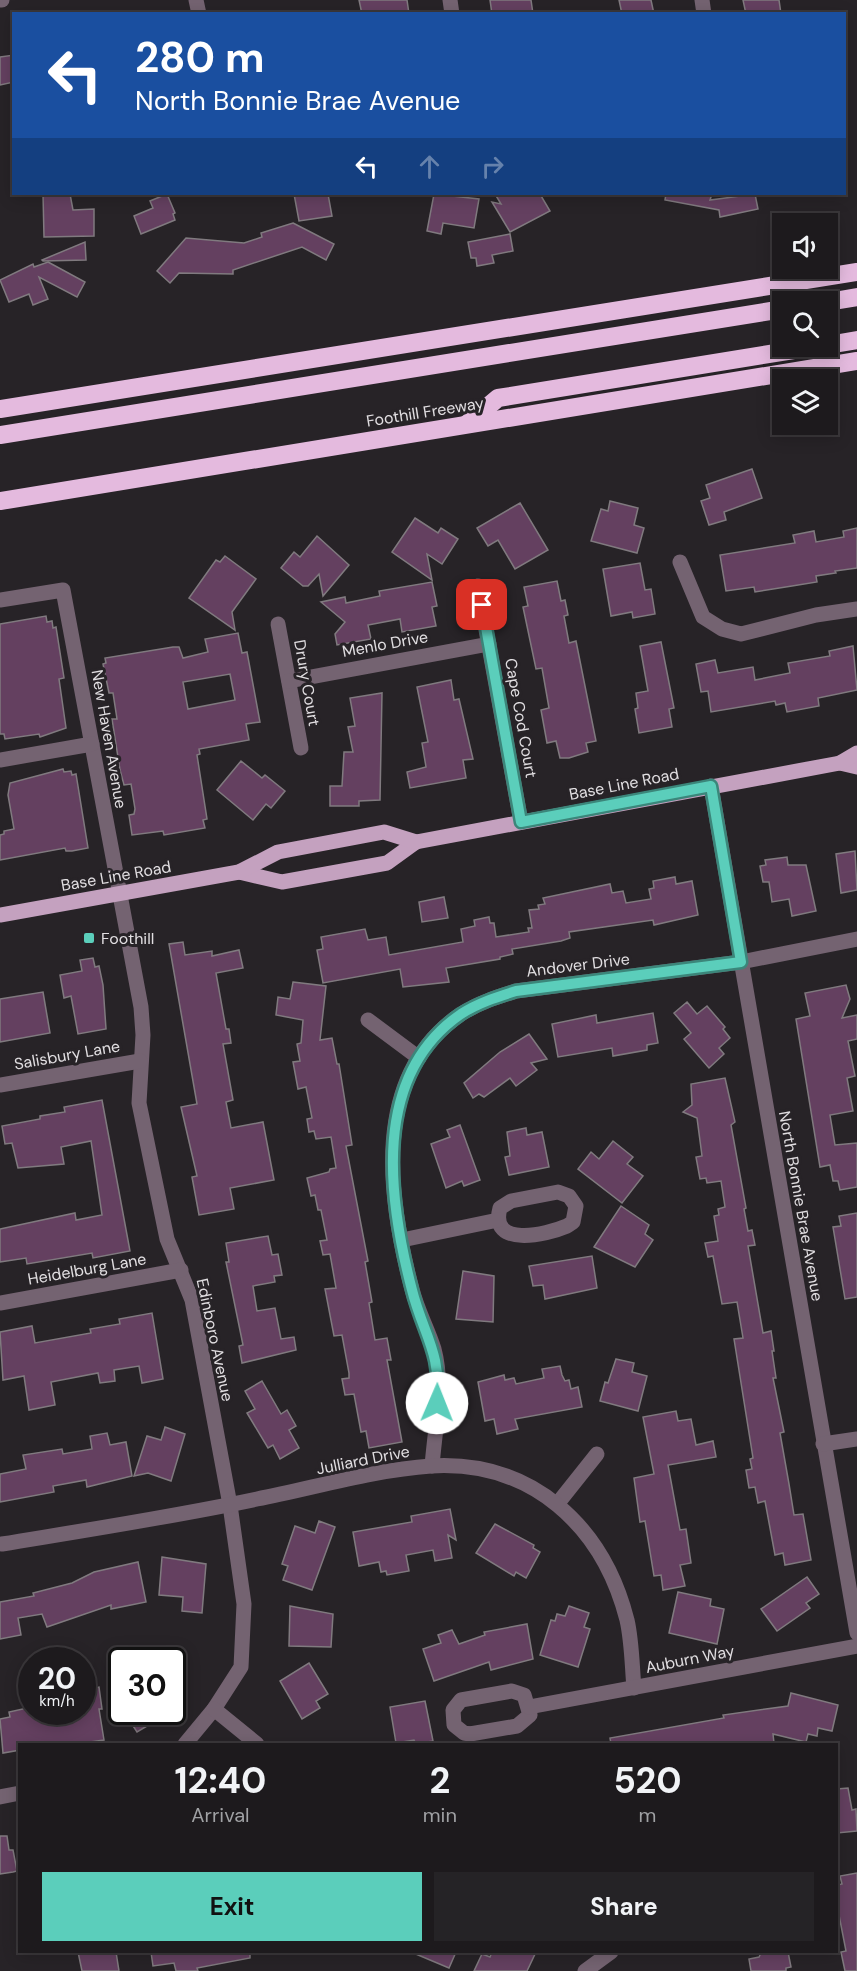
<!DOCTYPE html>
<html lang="en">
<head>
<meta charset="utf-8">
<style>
	:root { --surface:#1d1a1d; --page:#252326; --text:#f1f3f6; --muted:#a0a1a4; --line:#3b383b; --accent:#5bcebb }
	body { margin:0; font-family:"DM Sans",sans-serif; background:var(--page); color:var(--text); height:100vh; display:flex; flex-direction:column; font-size:22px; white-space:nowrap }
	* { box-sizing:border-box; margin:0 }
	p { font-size:20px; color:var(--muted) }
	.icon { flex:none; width:33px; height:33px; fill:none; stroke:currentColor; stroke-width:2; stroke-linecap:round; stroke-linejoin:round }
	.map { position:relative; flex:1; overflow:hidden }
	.drawer { position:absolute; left:18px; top:1743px; width:820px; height:210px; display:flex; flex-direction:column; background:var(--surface); border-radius:0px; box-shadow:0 3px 15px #0003,0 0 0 2px var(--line) }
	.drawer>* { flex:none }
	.hud { position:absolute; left:12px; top:12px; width:834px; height:183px; border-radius:0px; box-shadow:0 3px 15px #0003,0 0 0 2px var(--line); background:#1a4fa0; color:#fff; overflow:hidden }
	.fabs { position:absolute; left:772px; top:213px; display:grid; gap:12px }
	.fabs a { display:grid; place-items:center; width:66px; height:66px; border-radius:0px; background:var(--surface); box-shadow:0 3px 15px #0003,0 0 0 2px var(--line); font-size:30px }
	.speed { position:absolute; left:18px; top:1647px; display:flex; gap:12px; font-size:30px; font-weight:700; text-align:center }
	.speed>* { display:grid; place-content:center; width:78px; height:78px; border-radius:50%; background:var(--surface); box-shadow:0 3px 15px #0003,0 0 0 2px var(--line); line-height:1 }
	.speed small { font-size:15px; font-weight:400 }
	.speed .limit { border:3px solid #111; border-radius:9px; background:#fff; color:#111 }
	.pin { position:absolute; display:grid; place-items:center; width:51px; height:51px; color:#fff; margin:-26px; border-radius:12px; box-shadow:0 3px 9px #0006 }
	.me { position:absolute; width:66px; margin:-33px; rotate:1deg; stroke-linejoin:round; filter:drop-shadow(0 0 4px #0008) }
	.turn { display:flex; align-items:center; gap:21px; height:126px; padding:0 24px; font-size:27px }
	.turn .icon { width:78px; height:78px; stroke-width:2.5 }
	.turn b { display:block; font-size:42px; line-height:51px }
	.lanes { display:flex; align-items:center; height:57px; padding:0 24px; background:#0003; justify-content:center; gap:30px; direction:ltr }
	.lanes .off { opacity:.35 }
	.eta { display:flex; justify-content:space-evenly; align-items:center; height:102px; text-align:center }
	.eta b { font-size:36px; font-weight:700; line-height:42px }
	.primary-button { display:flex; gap:12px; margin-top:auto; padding:12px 24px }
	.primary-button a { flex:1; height:69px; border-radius:0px; background:var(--accent); color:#111; font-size:24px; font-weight:700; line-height:69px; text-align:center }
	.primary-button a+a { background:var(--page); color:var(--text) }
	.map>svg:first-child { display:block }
</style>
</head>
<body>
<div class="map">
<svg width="857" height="1971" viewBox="0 0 857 1971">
	<rect width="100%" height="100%" fill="#272327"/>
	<!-- building -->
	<g fill="#644060" stroke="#807a7f" stroke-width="1.5" fill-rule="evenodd">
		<path d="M359 0H407L409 14H362Z"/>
		<path d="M490 0H531L533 14H492Z"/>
		<path d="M619 0H651L654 14H622Z"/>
		<path d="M743 0H779L781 14H746Z"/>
		<path d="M14 55V82L0 85V57Z"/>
		<path d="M43 194H70L73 210 94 209V236L44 237Z"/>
		<path d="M167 194 175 213 173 214 175 220 141 234 134 216 153 208 150 201Z"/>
		<path d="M294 194H328L332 216 299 221Z"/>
		<path d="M434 194 479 199 474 228 443 223 441 234 427 231Z"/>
		<path d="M495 194H540L550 211 510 232 492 202 501 204Z"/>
		<path d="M666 194H712L710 200 755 194 758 209 720 217 719 210 665 200Z"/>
		<path d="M293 223 334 244 326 260 302 247 233 270V274L179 273 170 283 157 271 186 238 244 243 262 237 261 233Z"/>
		<path d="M510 234 513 251 492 255 494 263 477 266 476 258H471L468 242Z"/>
		<path d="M85 242 86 260 43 261 42 260Z"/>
		<path d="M48 262 85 282 77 297 39 277 48 299 33 305 29 294 9 302 0 280 33 264 34 267Z"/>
		<path d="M752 469 762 498 724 512 726 520 709 525 701 501 710 498 706 485Z"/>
		<path d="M610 501 638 508 634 525 644 528 637 553 591 541 601 509 608 511Z"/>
		<path d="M520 503 548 550 515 569 498 540 488 546 477 528Z"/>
		<path d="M415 518 438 533 441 528 458 539 442 564 427 554 432 580 392 552Z"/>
		<path d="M857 528V568L835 571 836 573 816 576 817 582 792 586 755 592 754 587 726 591 720 555 795 543 793 535 814 531 816 542 844 537 843 531Z"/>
		<path d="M317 536 349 565 323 596 319 574 308 586H303L281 568 294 552 300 557Z"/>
		<path d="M225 556 256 579 232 612 235 630 189 598 216 560 220 562Z"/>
		<path d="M640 563 645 590 651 589 655 614 633 618 632 612 611 616 603 569Z"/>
		<path d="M557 581 561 601 565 600 568 615 564 616 569 643 576 641 596 741 586 743 588 752 569 758H560L556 741 547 743 541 710 549 708 542 668 536 669 523 607 528 606 524 587Z"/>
		<path d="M432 582 437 606 432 607 436 626 402 632 400 619 368 625 371 639 337 645 335 634 345 622 321 602 345 597 346 603 380 596 379 591Z"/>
		<path d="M46 616 47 622 52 621 53 628 56 627 64 678 59 679 66 728 40 737 39 734 5 739 4 734H0V624Z"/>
		<path d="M238 633 242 653 247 652 260 722 246 724 249 740 199 749 200 754 197 755 207 819 203 820 205 828 164 835 163 831 132 835 129 815 134 814 135 809 131 784 124 785 120 770 112 719H117L113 693H109L103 664 106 663 105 658 173 647H179L183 658 208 652 205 639ZM230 674 235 700 188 709 183 682Z"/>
		<path d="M661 642 674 708 669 709 672 727 639 733 635 709 638 708 636 693 648 691 640 646Z"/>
		<path d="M853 646 857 690 818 698 819 706 787 712 785 703 776 705 775 701 711 712 708 691 701 692 696 664 715 660 718 673 753 667 755 680 790 673 788 663 830 656 829 651Z"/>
		<path d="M451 680 454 700 459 699 473 759 463 760 466 778 410 788 407 772 426 767 422 743 428 742 417 687Z"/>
		<path d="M382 693 380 800 359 801V806H330V786H342L344 752H353L348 727 355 726 350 698Z"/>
		<path d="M241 761 262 778 265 775 285 791 271 808 266 804 253 820 217 790Z"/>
		<path d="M63 769 64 772 71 771 72 775 76 774 88 848 72 851H66L65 848 0 860V835L4 834V831L14 829 8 795 10 783Z"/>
		<path d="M855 851 857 890 841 893 836 854Z"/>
		<path d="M787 857 788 865H806L816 911 792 916 789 899 772 902 769 882H763L760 866 766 865 765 860Z"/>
		<path d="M675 877 676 884 692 881 698 915 654 925 653 920 569 932 570 938 561 941 512 949 513 954 500 957V959L446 968 449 982 403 987 400 969 323 983 317 950 323 949 321 937 365 929 368 940 386 937 389 955 463 942 461 929 475 926 474 920 489 917 490 923H494L496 937 529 932 528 928H532L529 910 539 909 538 905 545 904 543 898 610 884 612 893 623 891 626 903 651 899 649 889 654 888 653 881Z"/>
		<path d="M444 897 448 918 422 922 419 902Z"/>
		<path d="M183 942 185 955 212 951V956L239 950 243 968 216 973 226 1029H229L231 1043 223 1044 233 1100 226 1102 231 1128 263 1122 274 1180 230 1188 234 1209 199 1215 192 1177 197 1176 181 1107 197 1104 169 944Z"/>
		<path d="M93 958 95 967 99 966 103 985 106 1029 78 1034 71 996 64 998 60 975 82 971 80 960Z"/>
		<path d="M293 982 326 986 320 1040 332 1038 337 1064H339L352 1145 346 1146 368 1261 365 1262 372 1302 369 1303 375 1340 387 1338 391 1360H387L402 1442 369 1448 366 1431 361 1432 354 1394 345 1395 342 1379 349 1378V1373L342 1335 334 1336 325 1289 336 1288 330 1254 323 1255 320 1241 327 1240 321 1210H318L315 1195 311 1196 307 1178 329 1172 330 1169 336 1168 331 1137 316 1139 314 1131 309 1132 307 1119 312 1118 306 1087 298 1089 293 1062 300 1061 297 1044 301 1043 303 1020 276 1015 278 997 290 999Z"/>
		<path d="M846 985 850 999 842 1018 857 1015V1039L848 1041 855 1076 847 1078 853 1111 830 1115 835 1145 857 1143V1187L840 1190 838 1181H833L830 1165 820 1167 796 1019 810 1016 805 993Z"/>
		<path d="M43 992 50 1033 0 1042V999Z"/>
		<path d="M687 1002 697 1014 707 1006 725 1027 723 1029 730 1038 719 1048 724 1054 709 1068 684 1039 691 1033 674 1013Z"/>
		<path d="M653 1013 658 1043 647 1045V1050L613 1056 612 1048 558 1057 552 1024 596 1015 597 1023Z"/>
		<path d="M529 1034 547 1059 531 1063 537 1070 516 1086 510 1078 484 1097 479 1094 473 1098 464 1083 500 1052Z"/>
		<path d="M725 1078 735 1122 731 1125 746 1208 744 1209 748 1231 752 1230 755 1245 748 1246 763 1333 771 1331 774 1351H772L776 1378H773L784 1432 780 1433 789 1484 794 1515 803 1514 811 1560 785 1565 783 1553 775 1555 765 1501 758 1503 755 1487 749 1488 746 1470 752 1469 750 1459 753 1458 734 1339 743 1338 737 1302 722 1304 713 1256 708 1257 705 1243 718 1241 714 1216 719 1215 718 1209 725 1207 721 1181 707 1183 706 1178 700 1179 696 1157 702 1156 697 1118 683 1112 692 1105 691 1084Z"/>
		<path d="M102 1100 130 1251 93 1258 92 1253 27 1264 26 1258 0 1262V1229L75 1213 76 1220 102 1215 91 1141 61 1147 64 1164 18 1168 12 1143 5 1144 2 1126 40 1119V1116L65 1112 64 1107Z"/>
		<path d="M460 1125 480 1180 464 1186 462 1181 446 1188 431 1144 450 1137 447 1130Z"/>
		<path d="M526 1128 527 1135 542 1132 549 1167 509 1175 505 1157 510 1156 507 1132Z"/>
		<path d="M613 1141 633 1157 627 1164 643 1176 622 1203 578 1169 591 1152 599 1159Z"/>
		<path d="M621 1206 649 1225 645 1234 653 1240 635 1267 594 1247Z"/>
		<path d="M857 1213V1297L845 1299 833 1227 841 1226 839 1216Z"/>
		<path d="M268 1236 272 1255 278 1254 282 1275 274 1276 275 1282 253 1286 257 1311 275 1308 281 1339 294 1337 296 1350 242 1363 239 1346 243 1345 226 1262H229L226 1243Z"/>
		<path d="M592 1256 597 1288 545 1299 543 1285 533 1286 529 1266Z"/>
		<path d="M463 1271 494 1276 493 1322 456 1319Z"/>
		<path d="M152 1313 163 1379 142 1383 139 1366 114 1370 115 1381 100 1383 98 1373 51 1382 55 1405 29 1410 24 1376 3 1380 0 1332 32 1326 35 1343 91 1333 90 1329 120 1324 119 1319Z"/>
		<path d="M616 1359 634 1363 632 1372 647 1376 638 1411 600 1401 605 1382 608 1383Z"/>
		<path d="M560 1366 562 1375 565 1381 569 1380 571 1389 578 1387 582 1407 515 1419 518 1429 497 1434 494 1419 485 1421 478 1382 504 1375 505 1380 514 1378 516 1384 544 1378 542 1369Z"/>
		<path d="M262 1381 281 1414 287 1410 296 1426 289 1430 299 1448 280 1459 273 1445 268 1448 247 1413 255 1409 245 1391Z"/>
		<path d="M676 1411 678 1421 691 1419 696 1445 713 1441 716 1457 668 1465 680 1530 686 1529 691 1563 680 1565 685 1586 663 1590 661 1575 654 1576 645 1521 640 1522 634 1478 654 1474 643 1417Z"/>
		<path d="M165 1427 185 1434 171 1481 148 1473 134 1476 147 1436 161 1440Z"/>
		<path d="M107 1433 110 1445 126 1442 132 1476 87 1487 86 1480 53 1486 54 1492 0 1502V1474L26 1469 23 1455 62 1449 63 1454 92 1449 90 1436Z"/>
		<path d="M450 1509 456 1540 448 1535 452 1558 435 1561 433 1550 406 1555 409 1571 387 1575 386 1571 381 1572 379 1562 359 1566 353 1532 412 1522 411 1516Z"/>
		<path d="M319 1521 335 1527 312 1590 283 1580 288 1566 282 1564 295 1526 315 1533Z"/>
		<path d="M495 1524 534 1545 533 1548 540 1552 526 1578 516 1572 514 1576 476 1553Z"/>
		<path d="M162 1557 206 1564 202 1613 182 1611 183 1597 159 1595Z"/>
		<path d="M138 1562 146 1602 111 1609V1605L47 1627 42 1614 18 1618 21 1635 0 1639V1602L34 1596 33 1593 72 1583 94 1572Z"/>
		<path d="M807 1577 819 1594 806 1603 810 1608 777 1631 761 1609Z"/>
		<path d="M678 1592 711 1599 710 1606 724 1609 717 1644 669 1633Z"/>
		<path d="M290 1606 333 1614 331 1647 289 1646Z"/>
		<path d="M569 1606 589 1613 584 1627 590 1629 578 1667 540 1655 551 1620 555 1621 557 1614 565 1616Z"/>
		<path d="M527 1624 533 1659 491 1670 489 1662 434 1681 423 1649 441 1643 438 1635 452 1630 459 1644 485 1635 484 1632Z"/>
		<path d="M309 1663 328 1694 316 1701 320 1708 302 1719 280 1681Z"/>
		<path d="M99 1687 102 1709H99L104 1740 76 1744H20V1750L3 1753 0 1719 10 1717 9 1712 32 1707V1712H84L82 1690Z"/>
		<path d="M791 1693 838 1705 832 1731 818 1728 817 1736 808 1734 806 1742 773 1734 774 1743 766 1744H611L610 1738 724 1718 723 1715 788 1706Z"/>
		<path d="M425 1701 433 1741 416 1744 414 1740 396 1743 390 1707Z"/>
		<path d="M124 1712H171L137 1732Z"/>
		<path d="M848 1788 852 1810 856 1809 857 1831 837 1833V1789Z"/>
		<path d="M0 1836H7L9 1850H13L17 1871 13 1872 0 1874Z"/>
		<path d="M857 1873V1971H845L841 1952 846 1951 837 1905V1885L842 1884 840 1876Z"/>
		<path d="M78 1952H116L119 1971H82Z"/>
		<path d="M151 1952H250V1958L197 1968 198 1971H176L174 1963 153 1966Z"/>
		<path d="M411 1952H456L449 1968Z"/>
		<path d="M492 1952H536L527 1971H474L482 1954 490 1957Z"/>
		<path d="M788 1952 791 1967 786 1968V1971H751L749 1959 759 1957 761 1953Z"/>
	</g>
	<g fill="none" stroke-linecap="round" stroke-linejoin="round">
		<!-- minor -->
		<g stroke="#746371" stroke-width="15">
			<path d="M0 0H2"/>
			<path d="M196 0 199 14"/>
			<path d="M450 0 452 14"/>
			<path d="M702 0 704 14"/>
			<path d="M680 562 703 617 722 629 741 634 816 615 857 609"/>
			<path d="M478 586 521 822"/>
			<path d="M0 600 63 590 141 1007 143 1035 139 1103 167 1239 192 1300 230 1505 244 1604 241 1667 214 1709 185 1744"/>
			<path d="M278 624 301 748"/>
			<path d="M289 681 489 644"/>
			<path d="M0 760 92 744"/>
			<path d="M711 786 857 1633"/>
			<path d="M368 1020 419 1058"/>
			<path d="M0 1085 140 1061"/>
			<path d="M558 1192 569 1196 576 1206 573 1222 567 1226C546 1235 489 1248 500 1208L511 1201Z"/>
			<path d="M402 1240 498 1220"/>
			<path d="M0 1303 181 1270"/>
			<path d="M823 1444 857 1439"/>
			<path d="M432 1466C435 1428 444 1386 434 1349 428 1329 417 1310 412 1289 388 1198 370 1076 461 1014 478 1003 497 997 516 991L741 962 857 939"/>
			<path d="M558 1503 597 1454"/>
			<path d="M2 1544C87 1530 172 1517 257 1499 314 1488 373 1470 431 1466 532 1460 603 1526 627 1620 632 1642 632 1666 634 1688"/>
			<path d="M512 1691 524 1695 530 1715 517 1726 470 1734 464 1733 454 1725 453 1710 461 1700Z"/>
			<path d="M529 1707 857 1646"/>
			<path d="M214 1709 257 1744"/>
			<path d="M0 1797 20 1793"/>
			<path d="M585 1971 611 1952"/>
		</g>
		<!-- major -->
		<g stroke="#c4a1bf" stroke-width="15">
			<path d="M840 763 857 767"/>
			<path d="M239 872 282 882 387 863 416 842 840 763 857 753"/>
			<path d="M0 915 239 872 278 852 384 832 416 842"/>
		</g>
		<!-- highway -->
		<g stroke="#e4bade" stroke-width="18">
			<path d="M828 302 857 297"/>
			<path d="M828 345 857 340"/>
			<path d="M0 409 857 272"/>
			<path d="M467 424 498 398 819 346"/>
			<path d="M0 435 783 309"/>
			<path d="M0 501 857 361"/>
		</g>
	</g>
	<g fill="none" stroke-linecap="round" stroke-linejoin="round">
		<defs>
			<path id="route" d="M437 1403C442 1353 423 1334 412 1290 388 1198 371 1076 461 1014 478 1003 497 997 516 991L741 962 711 786 521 822 482 605"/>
		</defs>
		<!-- route casing -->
		<use href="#route" stroke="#3b867a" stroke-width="15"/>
		<!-- route -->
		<use href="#route" stroke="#5bcebb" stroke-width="10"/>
	</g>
	<!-- markers -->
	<rect fill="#5bcebb" stroke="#272327" stroke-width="2" x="83" y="932" width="12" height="12" rx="3"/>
	<g text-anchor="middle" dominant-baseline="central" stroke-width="6" stroke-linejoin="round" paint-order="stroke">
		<!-- street labels -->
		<g font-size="16" fill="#e1dee1" stroke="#272327">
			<text transform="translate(425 412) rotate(-9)">Foothill Freeway</text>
			<text transform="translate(385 644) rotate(-10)">Menlo Drive</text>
			<text transform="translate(307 683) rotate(80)">Drury Court</text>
			<text transform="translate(521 718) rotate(80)">Cape Cod Court</text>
			<text transform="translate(109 739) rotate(80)">New Haven Avenue</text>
			<text transform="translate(624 784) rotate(-11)">Base Line Road</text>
			<text transform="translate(116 876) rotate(-10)">Base Line Road</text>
			<text transform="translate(578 965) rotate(-7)">Andover Drive</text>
			<text transform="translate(67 1055) rotate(-10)">Salisbury Lane</text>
			<text transform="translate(801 1206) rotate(80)">North Bonnie Brae Avenue</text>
			<text transform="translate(87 1269) rotate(-10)">Heidelburg Lane</text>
			<text transform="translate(215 1340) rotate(78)">Edinboro Avenue</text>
			<text transform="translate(363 1460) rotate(-11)">Julliard Drive</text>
			<text transform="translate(690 1659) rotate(-11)">Auburn Way</text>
		</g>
		<!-- poi labels -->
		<g font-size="16" fill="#e1dee1" stroke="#272327" text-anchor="start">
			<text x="101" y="938">Foothill</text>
		</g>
	</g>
</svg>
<div class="fabs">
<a><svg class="icon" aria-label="sound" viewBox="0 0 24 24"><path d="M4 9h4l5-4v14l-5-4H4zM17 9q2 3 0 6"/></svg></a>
<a><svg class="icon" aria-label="search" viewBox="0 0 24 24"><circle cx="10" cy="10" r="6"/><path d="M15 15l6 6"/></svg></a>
<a><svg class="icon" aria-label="layers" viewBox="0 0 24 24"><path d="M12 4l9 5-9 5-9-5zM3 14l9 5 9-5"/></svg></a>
</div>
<div class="speed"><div>20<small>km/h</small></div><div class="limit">30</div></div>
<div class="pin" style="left:482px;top:605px;background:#d93025"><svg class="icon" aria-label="arrive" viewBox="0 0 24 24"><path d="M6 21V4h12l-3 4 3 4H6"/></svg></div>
<svg class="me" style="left:437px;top:1403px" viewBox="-20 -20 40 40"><circle r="19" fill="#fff"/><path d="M0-13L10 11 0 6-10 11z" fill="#5bcebb"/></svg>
<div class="hud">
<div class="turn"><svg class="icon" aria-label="left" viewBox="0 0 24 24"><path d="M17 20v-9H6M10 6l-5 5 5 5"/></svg><div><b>280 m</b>North Bonnie Brae Avenue</div></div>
<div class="lanes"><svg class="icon" aria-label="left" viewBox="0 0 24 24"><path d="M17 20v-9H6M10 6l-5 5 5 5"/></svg><svg class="icon off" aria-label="ahead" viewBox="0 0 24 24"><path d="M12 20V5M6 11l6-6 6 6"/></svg><svg class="icon off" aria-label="right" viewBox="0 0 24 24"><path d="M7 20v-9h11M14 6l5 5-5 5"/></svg></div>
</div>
<section class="drawer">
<div class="eta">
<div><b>12:40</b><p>Arrival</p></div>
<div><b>2</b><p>min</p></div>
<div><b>520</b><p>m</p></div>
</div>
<div class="primary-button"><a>Exit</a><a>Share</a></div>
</section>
</div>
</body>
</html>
